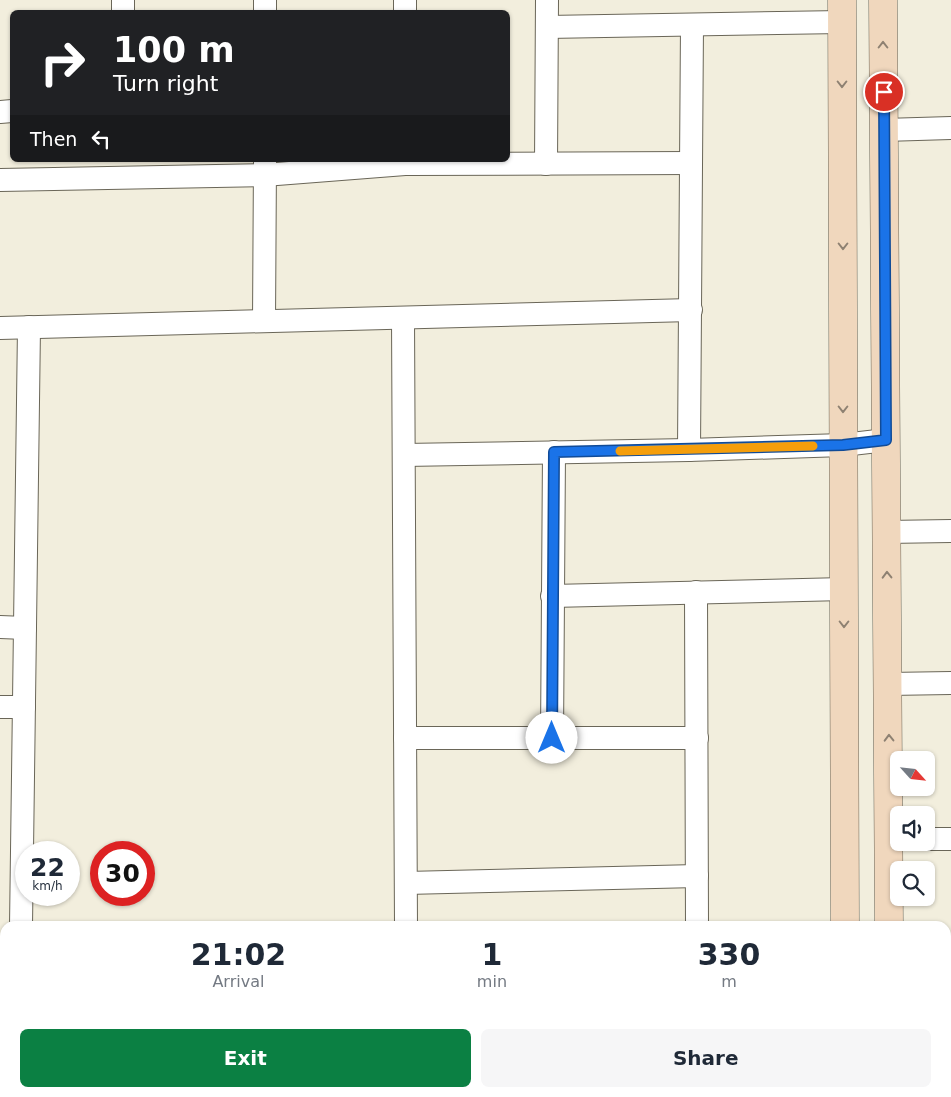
<!DOCTYPE html>
<html lang="en">
<head>
<meta charset="utf-8">
<style>
	:root { --surface:#fff; --page:#f6f6f7; --text:#1f2937; --muted:#747a83; --accent:#0b8043 }
	body { margin:0; font-family:"DejaVu Sans",sans-serif; background:var(--page); color:var(--text); height:100vh; display:flex; flex-direction:column; font-size:19px; white-space:nowrap }
	* { box-sizing:border-box; margin:0 }
	p { font-size:16px; color:var(--muted) }
	.icon { flex:none; width:28px; height:28px; fill:none; stroke:currentColor; stroke-width:2; stroke-linecap:round; stroke-linejoin:round }
	.map { position:relative; flex:1; overflow:hidden }
	.details { position:absolute; left:0px; top:921px; width:951px; height:176px; display:flex; flex-direction:column; background:var(--surface); border-radius:15px 15px 0 0; box-shadow:0 1px 4px #0004 }
	.details>* { flex:none }
	.top-card { position:absolute; left:10px; top:10px; width:500px; height:152px; border-radius:8px; box-shadow:0 1px 4px #0004; background:#202124; color:#fff; overflow:hidden }
	.needle { width:32px; rotate:117deg }
	.controls { position:absolute; left:890px; top:751px; display:grid; gap:10px }
	.controls a { display:grid; place-items:center; width:45px; height:45px; border-radius:8px; background:var(--surface); box-shadow:0 1px 4px #0004; font-size:25px }
	.speed { position:absolute; left:15px; top:841px; display:flex; gap:10px; font-size:25px; font-weight:700; text-align:center }
	.speed>* { display:grid; place-content:center; width:65px; height:65px; border-radius:50%; background:var(--surface); box-shadow:0 1px 4px #0004; line-height:1 }
	.speed small { font-size:12px; font-weight:400 }
	.speed .limit { border:8px solid #d22; background:#fff; color:#111 }
	.pin { position:absolute; display:grid; place-items:center; width:42px; height:42px; color:#fff; margin:-21px; border:2px solid #fff; border-radius:50%; box-shadow:0 1px 5px #0007 }
	.me { position:absolute; width:55px; margin:-28px; rotate:0deg; stroke-linejoin:round; filter:drop-shadow(0 0 4px #0008) }
	.turn { display:flex; align-items:center; gap:18px; height:105px; padding:0 20px; font-size:22px }
	.turn .icon { width:65px; height:65px; stroke-width:2.5 }
	.turn b { display:block; font-size:35px; line-height:42px }
	.then { display:flex; align-items:center; height:48px; padding:0 20px; background:#0003; gap:10px; font-size:19px }
	.eta { display:flex; justify-content:space-evenly; align-items:center; height:85px; text-align:center }
	.eta b { font-size:30px; font-weight:700; line-height:35px }
	.action { display:flex; gap:10px; margin-top:auto; padding:10px 20px }
	.action a { flex:1; height:58px; border-radius:8px; background:var(--accent); color:#fff; font-size:20px; font-weight:700; line-height:58px; text-align:center }
	.action a+a { background:var(--page); color:var(--text) }
	.map>svg:first-child { display:block }
</style>
</head>
<body>
<div class="map">
<svg width="951" height="1097" viewBox="0 0 951 1097">
	<rect width="100%" height="100%" fill="#f2eedd"/>
	<g fill="none" stroke-linecap="round" stroke-linejoin="round">
		<defs>
			<g id="street">
				<path d="M405 0V12"/>
				<path d="M123 12V0"/>
				<path d="M265 12V0"/>
				<path d="M547 27 842 22"/>
				<path d="M0 112 12 111"/>
				<path d="M884 130 951 128"/>
				<path d="M546 164 547 0"/>
				<path d="M0 180 264 175 405 164 691 163"/>
				<path d="M403 318 406 926"/>
				<path d="M264 321 265 161"/>
				<path d="M0 328 691 310"/>
				<path d="M689 450 692 25"/>
				<path d="M404 455 689 450 843 445 886 440"/>
				<path d="M886 532 951 531"/>
				<path d="M696 592 697 926"/>
				<path d="M552 596 844 589"/>
				<path d="M0 627 25 628"/>
				<path d="M888 684 951 683"/>
				<path d="M0 707H24"/>
				<path d="M405 738H697"/>
				<path d="M552 738 554 452"/>
				<path d="M926 839H951"/>
				<path d="M406 883 697 876"/>
				<path d="M21 926 29 327"/>
				<path d="M0 1026H5"/>
				<path d="M270 1092V1097"/>
				<path d="M698 1092V1097"/>
			</g>
			<g id="secondary">
				<path d="M842 0 845 926"/>
				<path d="M883 0 889 926"/>
				<path d="M848 1092V1097"/>
				<path d="M889 1092V1097"/>
			</g>
		</defs>
		<!-- street casing -->
		<use href="#street" stroke="#6a6658" stroke-width="24"/>
		<!-- secondary casing -->
		<use href="#secondary" stroke="#6a6658" stroke-width="29"/>
		<!-- street -->
		<use href="#street" stroke="#fff" stroke-width="22"/>
		<!-- secondary -->
		<use href="#secondary" stroke="#f0d7bd" stroke-width="28"/>
	</g>
	<!-- one-way arrows -->
	<defs><path id="oneway-chevron" d="M-2-3.5L2.5 0L-2 3.5" fill="none" stroke-width="1.6" stroke-linecap="round" stroke-linejoin="round" transform="scale(1.25)"/></defs>
	<g stroke="#8e8172">
		<use href="#oneway-chevron" transform="translate(883 45) rotate(-90)"/>
		<use href="#oneway-chevron" transform="translate(842 84) rotate(90)"/>
		<use href="#oneway-chevron" transform="translate(843 246) rotate(90)"/>
		<use href="#oneway-chevron" transform="translate(843 409) rotate(90)"/>
		<use href="#oneway-chevron" transform="translate(887 575) rotate(-91)"/>
		<use href="#oneway-chevron" transform="translate(844 624) rotate(90)"/>
		<use href="#oneway-chevron" transform="translate(889 738) rotate(-91)"/>
	</g>
	<g fill="none" stroke-linecap="round" stroke-linejoin="round">
		<defs>
			<path id="route" d="M552 738 554 452 843 445 886 440 884 92"/>
		</defs>
		<!-- route casing -->
		<use href="#route" stroke="#114b97" stroke-width="12"/>
		<!-- route -->
		<use href="#route" stroke="#1a73e8" stroke-width="9"/>
		<!-- slow -->
		<path stroke="#f59e0b" stroke-width="9" d="M620 451 813 446"/>
	</g>
</svg>
<div class="controls">
<a><svg class="needle" viewBox="-14 -14 28 28"><path d="M0-13l5 13h-10z" fill="#e53935"/><path d="M0 13l5-13h-10z" fill="#747a83"/></svg></a>
<a><svg class="icon" aria-label="sound" viewBox="0 0 24 24"><path d="M4 9h4l5-4v14l-5-4H4zM17 9q2 3 0 6"/></svg></a>
<a><svg class="icon" aria-label="search" viewBox="0 0 24 24"><circle cx="10" cy="10" r="6"/><path d="M15 15l6 6"/></svg></a>
</div>
<div class="speed"><div>22<small>km/h</small></div><div class="limit">30</div></div>
<div class="pin" style="left:884px;top:92px;background:#d93025"><svg class="icon" aria-label="arrive" viewBox="0 0 24 24"><path d="M6 21V4h12l-3 4 3 4H6"/></svg></div>
<svg class="me" style="left:552px;top:738px" viewBox="-20 -20 40 40"><circle r="19" fill="#fff"/><path d="M0-13L10 11 0 6-10 11z" fill="#1a73e8"/></svg>
<div class="top-card">
<div class="turn"><svg class="icon" aria-label="right" viewBox="0 0 24 24"><path d="M7 20v-9h11M14 6l5 5-5 5"/></svg><div><b>100 m</b>Turn right</div></div>
<div class="then">Then<svg class="icon" aria-label="left" viewBox="0 0 24 24"><path d="M17 20v-9H6M10 6l-5 5 5 5"/></svg></div>
</div>
<section class="details">
<div class="eta">
<div><b>21:02</b><p>Arrival</p></div>
<div><b>1</b><p>min</p></div>
<div><b>330</b><p>m</p></div>
</div>
<div class="action"><a>Exit</a><a>Share</a></div>
</section>
</div>
</body>
</html>
